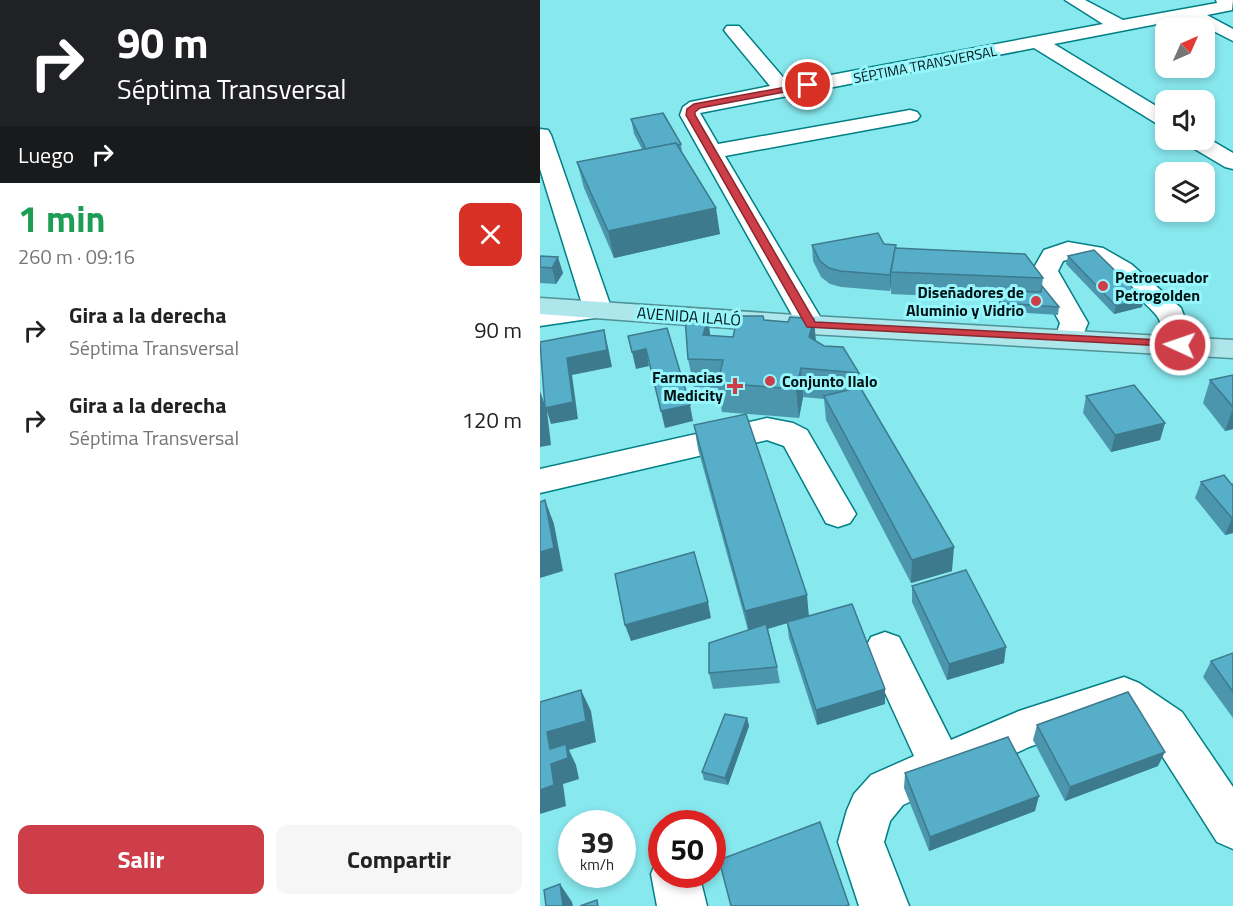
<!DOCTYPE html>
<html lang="es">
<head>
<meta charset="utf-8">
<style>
	:root { --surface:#fff; --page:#f6f6f6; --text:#222; --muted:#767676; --accent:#ce3e49 }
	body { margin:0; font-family:"Titillium Web",sans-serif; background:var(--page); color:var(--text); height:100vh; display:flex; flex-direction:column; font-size:22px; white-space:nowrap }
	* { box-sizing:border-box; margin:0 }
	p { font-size:20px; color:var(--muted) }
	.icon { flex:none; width:33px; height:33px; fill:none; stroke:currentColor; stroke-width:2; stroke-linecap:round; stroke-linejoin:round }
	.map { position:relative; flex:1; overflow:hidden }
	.side { display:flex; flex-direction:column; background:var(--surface); width:540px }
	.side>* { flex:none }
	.top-card { background:#202124; color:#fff; overflow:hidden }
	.needle { width:39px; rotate:45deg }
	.controls { position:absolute; left:615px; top:18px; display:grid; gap:12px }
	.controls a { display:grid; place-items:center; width:60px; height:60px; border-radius:12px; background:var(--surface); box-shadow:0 3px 9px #0003; font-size:30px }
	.speed { position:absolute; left:18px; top:810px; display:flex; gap:12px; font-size:30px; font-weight:700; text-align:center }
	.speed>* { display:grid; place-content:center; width:78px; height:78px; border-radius:50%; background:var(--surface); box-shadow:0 3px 9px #0003; line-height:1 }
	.speed small { font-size:15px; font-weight:400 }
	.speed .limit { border:9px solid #d22; background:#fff; color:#111 }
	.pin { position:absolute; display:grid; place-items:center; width:51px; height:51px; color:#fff; margin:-26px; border:3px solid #fff; border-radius:50%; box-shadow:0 2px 6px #0007 }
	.me { position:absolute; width:66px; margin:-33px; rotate:273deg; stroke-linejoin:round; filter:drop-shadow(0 0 4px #0008) }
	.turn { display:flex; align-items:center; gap:21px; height:126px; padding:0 18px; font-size:27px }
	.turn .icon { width:78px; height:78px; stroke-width:2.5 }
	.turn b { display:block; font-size:42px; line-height:51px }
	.then { display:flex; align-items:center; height:57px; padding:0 18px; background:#0003; gap:12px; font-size:22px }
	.round { display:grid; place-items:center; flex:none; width:63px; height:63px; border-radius:12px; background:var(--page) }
	.head { display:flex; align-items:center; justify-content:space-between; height:102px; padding:0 18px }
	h1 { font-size:36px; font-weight:700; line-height:45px; color:#1e9e55 }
	.action { display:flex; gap:12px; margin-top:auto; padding:12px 18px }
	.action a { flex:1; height:69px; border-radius:12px; background:var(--accent); color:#fff; font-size:24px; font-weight:700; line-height:69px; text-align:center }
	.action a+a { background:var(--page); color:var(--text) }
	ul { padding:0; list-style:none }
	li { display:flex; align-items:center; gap:18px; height:90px; padding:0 18px }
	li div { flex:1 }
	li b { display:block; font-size:22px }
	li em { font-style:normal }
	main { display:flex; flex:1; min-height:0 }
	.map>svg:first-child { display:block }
</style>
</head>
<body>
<main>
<section class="side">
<div class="top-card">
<div class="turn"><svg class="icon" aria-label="right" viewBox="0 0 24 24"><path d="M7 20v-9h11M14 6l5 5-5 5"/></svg><div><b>90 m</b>Séptima Transversal</div></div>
<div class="then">Luego<svg class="icon" aria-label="right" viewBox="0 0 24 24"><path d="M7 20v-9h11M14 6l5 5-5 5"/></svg></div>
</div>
<div class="head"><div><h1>1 min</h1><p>260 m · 09:16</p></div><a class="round" style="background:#d93025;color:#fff"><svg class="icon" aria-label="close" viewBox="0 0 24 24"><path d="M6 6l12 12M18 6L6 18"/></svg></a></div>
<ul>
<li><svg class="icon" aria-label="right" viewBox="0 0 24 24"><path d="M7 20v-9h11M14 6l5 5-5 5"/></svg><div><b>Gira a la derecha</b><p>Séptima Transversal</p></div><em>90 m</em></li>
<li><svg class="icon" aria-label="right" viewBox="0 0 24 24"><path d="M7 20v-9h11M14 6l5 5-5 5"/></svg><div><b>Gira a la derecha</b><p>Séptima Transversal</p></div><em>120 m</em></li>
</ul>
<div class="action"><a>Salir</a><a>Compartir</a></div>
</section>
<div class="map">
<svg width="693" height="906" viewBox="0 0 693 906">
	<rect width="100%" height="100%" fill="#87e8ee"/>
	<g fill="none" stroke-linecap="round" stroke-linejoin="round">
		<defs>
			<g id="minor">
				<path d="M525 0H545L583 20 677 3 676 0H693L692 10 667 15 693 29V41L648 18 514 44 626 112V127L619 125 494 48 160 113 178 144 370 110 377 112 380 116 377 120 370 122 185 156 285 325 281 331 271 334 261 331 140 115 143 107 150 102 230 86 187 34 184 30 187 26H199L248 83 563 24Z"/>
				<path d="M0 129 8 130 11 135 72 310 68 316 0 326V310L42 304 0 169Z"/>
				<path d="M664 136 693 153V169L685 167 648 145 645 140H664Z"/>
				<path d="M528 242 563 248 591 264 641 308 655 345 650 351 640 354 630 351C623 341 624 326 617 316 607 303 562 265 547 260 539 257 531 258 523 261L518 271 548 323 539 345 529 348 519 345 515 339 520 323 492 271 504 250Z"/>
				<path d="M227 418 253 423 267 430 316 514 310 523 298 527 286 523 244 446 227 440 0 493V469Z"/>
				<path d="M345 632 359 637 411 740 479 711 584 677 599 683 642 712 693 787V849L677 842 612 740 579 716 489 747 363 805 350 821 344 842 369 906H319L298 842 307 810 314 794 331 775 374 756 325 649 331 637Z"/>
				<path d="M122 856V874H159L167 906H117L111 874 118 857Z"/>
			</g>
			<path id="major" d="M0 298 271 316 693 340V358L271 334 0 314Z"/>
		</defs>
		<!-- minor casing -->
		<use href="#minor" stroke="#007f85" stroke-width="3"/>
		<!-- major casing -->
		<use href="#major" stroke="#4e9297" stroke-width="3"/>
		<!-- minor -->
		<use href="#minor" fill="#fff" fill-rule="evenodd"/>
		<!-- major -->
		<use href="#major" fill="#ade7eb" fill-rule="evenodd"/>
	</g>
	<!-- wall -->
	<g fill="#4b96ad">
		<path d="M91 119 141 144 142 153 180 234 74 258 44 188 37 162 102 149 94 134Z"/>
		<path d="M344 244 356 248 503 278 502 286 519 307 518 315 459 311V299L351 294V284L350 291 301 287 290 284 281 277 273 261 272 245Z"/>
		<path d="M0 256 23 273 16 284 0 283Z"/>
		<path d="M528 256 602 307 574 314 526 264Z"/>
		<path d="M274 319 276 341 319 373V387L412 571 371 583 286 420 284 399 263 397 259 418 182 412 178 388 154 387 148 359 171 336 193 337 224 320 248 322Z"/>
		<path d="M693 375V429L685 431 663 403 670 380Z"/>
		<path d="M546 396 625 423 620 440 571 452 543 413Z"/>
		<path d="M154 425 269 616 345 689V704L277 725 249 638 247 623 228 629 237 667 240 683 173 689 169 673 208 630 158 449Z"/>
		<path d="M661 482 693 484V533L685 535 655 498Z"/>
		<path d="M372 586 464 663 407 680 372 602Z"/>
		<path d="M693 653V718L663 677 671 661Z"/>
		<path d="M207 718 209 726 188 785 164 780 162 772Z"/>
		<path d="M497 725 618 766 525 801 493 740Z"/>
		<path d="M365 773 495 811 389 851 364 788Z"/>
	</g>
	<!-- shaded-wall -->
	<g fill="#3d7a8d">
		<path d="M176 208 180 234 74 258 68 231Z"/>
		<path d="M356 245V261L351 272V284L350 291V275Z"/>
		<path d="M18 257 23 273 16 284 12 268Z"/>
		<path d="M604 299 602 307 574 314 576 306Z"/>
		<path d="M168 319 172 347 163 335Z"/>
		<path d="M274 319 276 347 269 337Z"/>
		<path d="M64 330 68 347 72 367 32 375 38 419 11 424 7 411 11 445 0 447V391L6 408 27 358Z"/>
		<path d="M106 349 109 366 96 369 92 352Z"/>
		<path d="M261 368 263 397 259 418 256 389Z"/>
		<path d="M150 405 153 421 125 428 121 411Z"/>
		<path d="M693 408V429L685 431Z"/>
		<path d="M625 423 620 440 571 452 575 435Z"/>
		<path d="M5 500 14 524 23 571 0 578V552Z"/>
		<path d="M692 518H693V533L685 535Z"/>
		<path d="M414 547 412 571 371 583 372 560Z"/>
		<path d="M267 595 269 617 209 634 205 611Z"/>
		<path d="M168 602 171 618 91 641 85 625Z"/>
		<path d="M466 647 464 663 407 680 409 664Z"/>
		<path d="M345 689V704L277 725 276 710Z"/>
		<path d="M41 690 51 711 56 742 29 750 36 765 39 779 23 784 26 806 0 814V790L10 749 7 732Z"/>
		<path d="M207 718 209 726 188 785 185 778Z"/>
		<path d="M625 752 618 766 525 801 530 787Z"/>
		<path d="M499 796 495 811 389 851 390 837Z"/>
		<path d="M20 884 32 902 33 906H23Z"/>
	</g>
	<!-- building -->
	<g fill="#57aec9" stroke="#3d7a8d" stroke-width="1.5">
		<path d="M123 113 141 144 137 145 136 143 106 149 91 119Z"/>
		<path d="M136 143 176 208 68 231 37 162Z"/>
		<path d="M338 233 344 244 356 245 350 275 300 271 289 268 280 261 272 245Z"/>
		<path d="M355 248 485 254 503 278 351 272Z"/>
		<path d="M554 250 604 299 576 306 528 256Z"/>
		<path d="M0 256 18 257 12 268 0 267Z"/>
		<path d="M502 286 519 307 460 303V291L501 292Z"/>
		<path d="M198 316H223L224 320 248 322 250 317 274 319 269 337 284 346 303 347 319 373 261 368 256 389 178 383 183 360 148 359 145 318 168 319 163 335 193 337Z"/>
		<path d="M127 328 150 405 121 411 106 349 92 352 88 336Z"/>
		<path d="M64 330 67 350 27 358 33 402 5 408 0 342Z"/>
		<path d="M693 375V407L670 380Z"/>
		<path d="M594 385 625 423 575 435 546 396Z"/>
		<path d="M320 387 414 547 372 560 284 396Z"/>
		<path d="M0 403 2 422H0Z"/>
		<path d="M206 414 267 595 205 611 154 425Z"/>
		<path d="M684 475 692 485 693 484V518H692L661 482Z"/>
		<path d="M5 500 14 548 0 552V502Z"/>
		<path d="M154 552 168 602 85 625 75 574Z"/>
		<path d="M426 570 466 647 409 664 372 586Z"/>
		<path d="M312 604 345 689 276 710 247 622Z"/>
		<path d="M226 624 237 667 169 673V643Z"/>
		<path d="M693 653V692L671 661Z"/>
		<path d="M41 690 46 721 7 732 10 749 26 744 28 758 11 764 14 785 0 790V702Z"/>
		<path d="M588 692 625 752 530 787 497 725Z"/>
		<path d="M185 714 207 718 185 778 162 772Z"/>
		<path d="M468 737 499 796 390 837 365 773Z"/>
		<path d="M280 822 309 905 306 906H191L179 860Z"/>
		<path d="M20 884 23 906H6L4 890Z"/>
		<path d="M57 900 58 906H40Z"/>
	</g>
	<!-- route -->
	<path fill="#ce3e49" stroke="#86282f" stroke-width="1.5" d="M268 83 272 85 271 87 160 108 155 112V115L275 322 640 341 646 345 644 347 267 327 146 115 147 109 154 104Z"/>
	<!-- markers -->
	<g fill="#ce3e49" stroke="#95f6fc" stroke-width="2">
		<circle cx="563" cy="286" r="6"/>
		<circle cx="496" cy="301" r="6"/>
		<circle cx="230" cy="381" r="6"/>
		<path d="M192 377h6v6h6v6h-6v6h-6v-6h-6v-6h6z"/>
	</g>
	<g text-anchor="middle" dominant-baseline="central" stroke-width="6" stroke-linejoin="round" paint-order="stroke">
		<!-- far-street labels -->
		<g font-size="14" fill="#011315" stroke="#95f6fc">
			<text transform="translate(385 64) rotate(-11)">SÉPTIMA TRANSVERSAL</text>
		</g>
		<!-- poi labels -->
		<g font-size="16" font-weight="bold" fill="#011315" stroke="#95f6fc" text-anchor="start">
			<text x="575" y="277">Petroecuador<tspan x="575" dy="18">Petrogolden</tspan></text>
			<text x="484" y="292" text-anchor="end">Diseñadores de<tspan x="484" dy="18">Aluminio y Vidrio</tspan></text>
			<text x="183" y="377" text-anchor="end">Farmacias<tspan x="183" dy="18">Medicity</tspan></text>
			<text x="242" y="381">Conjunto Ilalo</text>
		</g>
		<!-- street labels -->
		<g font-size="16" fill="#011315" stroke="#95f6fc">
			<text transform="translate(149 316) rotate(4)">AVENIDA ILALÓ</text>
		</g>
	</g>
</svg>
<div class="controls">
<a><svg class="needle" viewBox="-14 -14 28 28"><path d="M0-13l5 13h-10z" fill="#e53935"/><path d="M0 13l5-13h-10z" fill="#767676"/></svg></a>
<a><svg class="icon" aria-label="sound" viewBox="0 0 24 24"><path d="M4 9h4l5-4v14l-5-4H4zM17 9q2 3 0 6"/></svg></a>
<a><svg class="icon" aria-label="layers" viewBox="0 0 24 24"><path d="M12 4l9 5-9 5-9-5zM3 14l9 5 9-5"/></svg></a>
</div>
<div class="speed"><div>39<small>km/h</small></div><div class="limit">50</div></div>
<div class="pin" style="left:268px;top:85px;background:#d93025"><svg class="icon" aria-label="arrive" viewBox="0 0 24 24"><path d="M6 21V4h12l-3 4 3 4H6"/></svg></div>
<svg class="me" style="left:640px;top:345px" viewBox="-20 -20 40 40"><circle r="17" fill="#ce3e49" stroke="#fff" stroke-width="3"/><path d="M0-11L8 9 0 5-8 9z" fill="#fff"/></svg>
</div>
</main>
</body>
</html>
